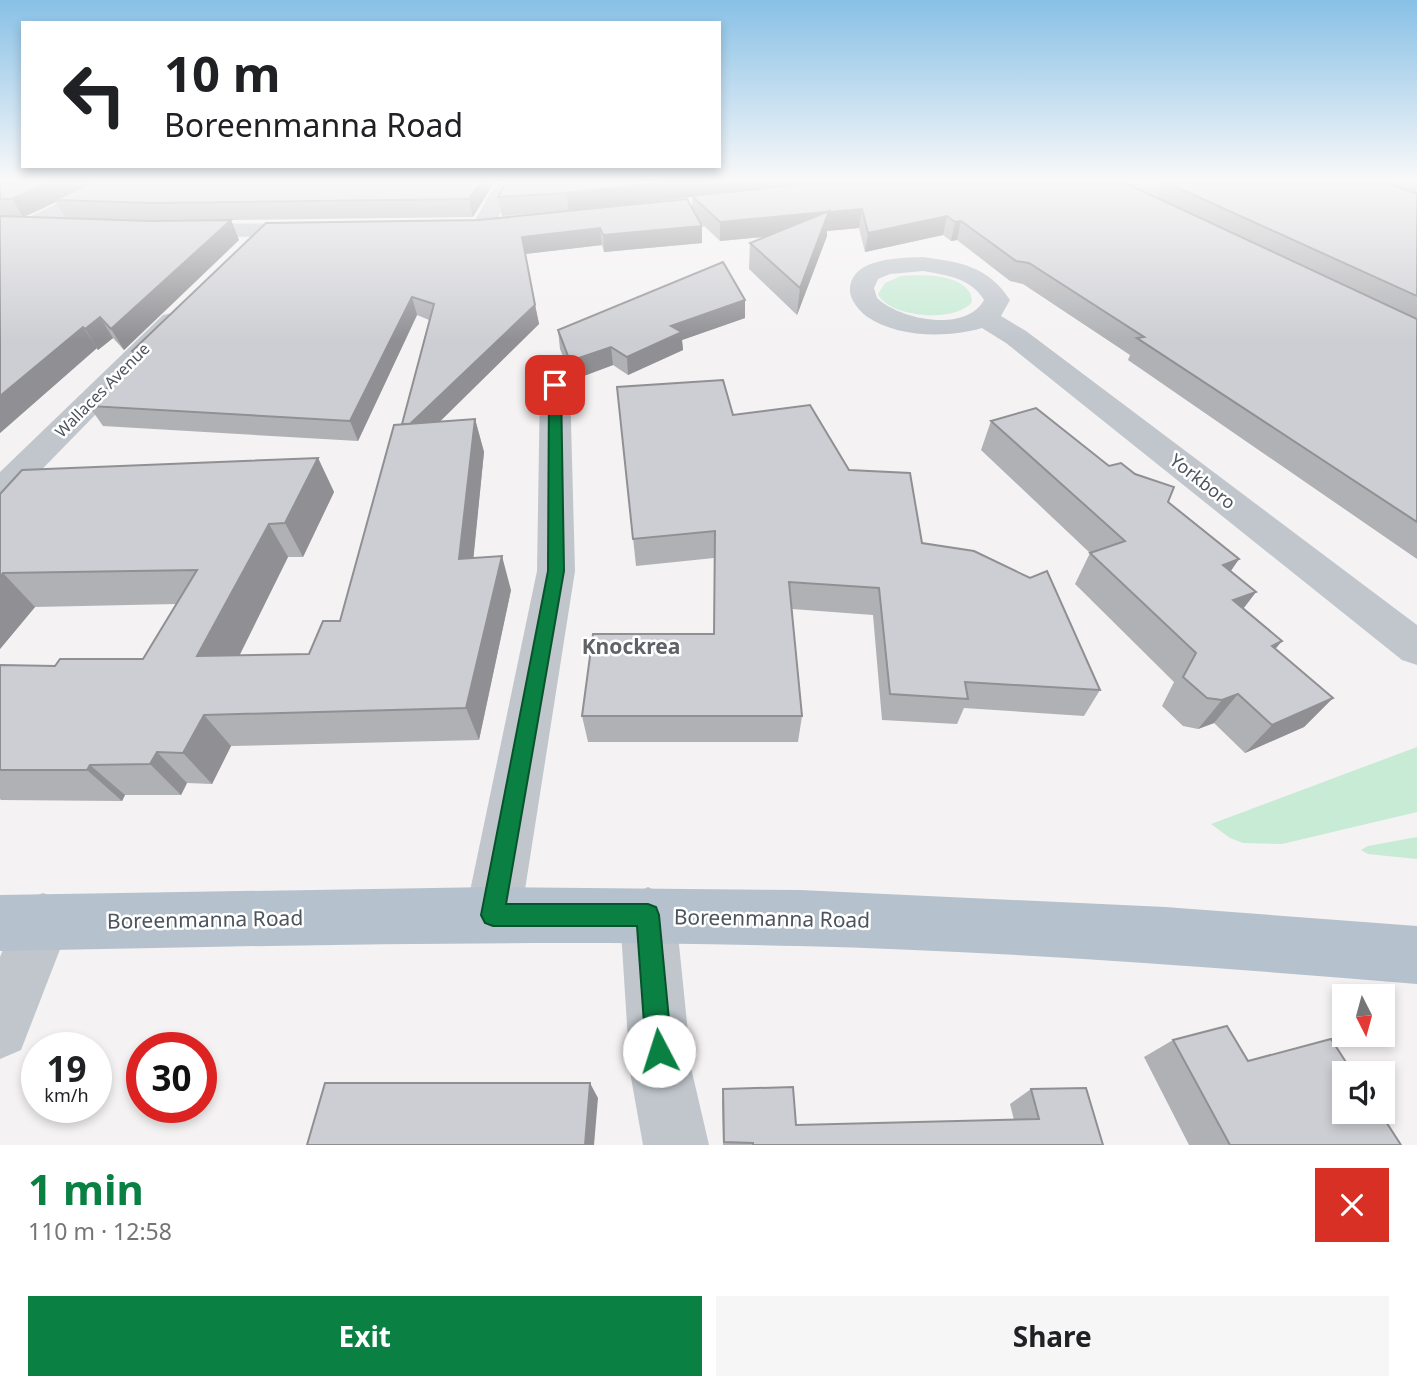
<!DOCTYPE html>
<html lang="en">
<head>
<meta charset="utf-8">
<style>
	:root { --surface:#fff; --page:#f6f6f6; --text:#202124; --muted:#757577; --accent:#0b8043 }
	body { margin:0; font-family:"Noto Sans",sans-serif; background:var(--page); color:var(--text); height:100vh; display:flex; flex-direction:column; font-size:26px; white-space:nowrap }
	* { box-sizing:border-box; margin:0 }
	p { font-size:23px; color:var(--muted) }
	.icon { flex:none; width:38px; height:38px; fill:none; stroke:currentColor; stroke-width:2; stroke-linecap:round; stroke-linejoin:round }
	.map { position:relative; height:1145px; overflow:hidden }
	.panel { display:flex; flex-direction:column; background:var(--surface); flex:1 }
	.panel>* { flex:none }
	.guide { position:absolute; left:21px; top:21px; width:700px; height:147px; border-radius:0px; box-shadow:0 4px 10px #0003; background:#fff; color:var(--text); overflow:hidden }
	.needle { width:46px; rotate:174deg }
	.fabs { position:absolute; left:1332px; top:984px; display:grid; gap:14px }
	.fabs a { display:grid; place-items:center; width:63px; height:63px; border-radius:0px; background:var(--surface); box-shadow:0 4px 10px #0003; font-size:35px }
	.speed { position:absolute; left:21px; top:1032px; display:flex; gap:14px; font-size:35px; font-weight:700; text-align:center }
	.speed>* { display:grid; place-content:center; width:91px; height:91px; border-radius:50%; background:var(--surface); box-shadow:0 4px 10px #0003; line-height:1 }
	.speed small { font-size:18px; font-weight:400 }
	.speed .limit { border:10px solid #d22; background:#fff; color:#111 }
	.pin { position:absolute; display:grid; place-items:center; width:60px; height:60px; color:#fff; margin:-30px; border-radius:14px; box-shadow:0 4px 10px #0006 }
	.me { position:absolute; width:77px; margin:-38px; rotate:355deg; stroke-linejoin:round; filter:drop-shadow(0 0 5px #0008) }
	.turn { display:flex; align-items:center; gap:24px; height:147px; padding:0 28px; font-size:32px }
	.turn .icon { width:91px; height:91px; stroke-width:2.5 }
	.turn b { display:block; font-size:49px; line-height:60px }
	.round { display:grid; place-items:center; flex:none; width:74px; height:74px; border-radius:0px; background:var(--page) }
	.head { display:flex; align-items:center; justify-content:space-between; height:119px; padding:0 28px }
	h1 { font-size:42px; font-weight:700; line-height:52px; color:var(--accent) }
	.button { display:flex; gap:14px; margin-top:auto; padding:14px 28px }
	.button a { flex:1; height:80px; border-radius:0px; background:var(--accent); color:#fff; font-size:28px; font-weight:700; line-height:80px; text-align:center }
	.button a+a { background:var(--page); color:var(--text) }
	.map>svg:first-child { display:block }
</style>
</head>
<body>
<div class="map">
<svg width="1417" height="1145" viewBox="0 0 1417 1145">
	<rect width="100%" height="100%" fill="#f4f2f2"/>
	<!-- green -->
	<g fill="#c7ebd5">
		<path d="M901 276C921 274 971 273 972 302 956 323 889 318 878 294L885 283Z"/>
		<path d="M1417 747V812L1282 844 1243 843 1230 838 1211 824Z"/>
		<path d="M1417 837V859L1368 854 1361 850 1368 846Z"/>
	</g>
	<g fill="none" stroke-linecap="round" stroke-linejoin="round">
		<!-- minor -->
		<g fill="#c0c6cc" fill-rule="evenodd">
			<path d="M105 181H130L127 185 34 232H18L15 227 18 222Z"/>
			<path d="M497 181H517L490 232H474L471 227Z"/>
			<path d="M1088 184H1210L1217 186 1220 190 1217 194 1210 196 1081 194 1078 190 1081 186Z"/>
			<path d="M309 223 317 225 320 230 317 235 184 238 176 236 173 231 176 226 184 224Z"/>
			<path d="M923 257C960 262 988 266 1010 300L1001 316 1026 331 1417 625V665L1402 660 1006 343 982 328C948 338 897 338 866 316 859 310 849 299 850 289 852 257 901 258 923 257ZM923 271C946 275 971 278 984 300 966 333 900 320 877 298L874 288 878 279 890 274Z"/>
			<path d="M172 313 181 315 185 321 181 327 12 500 0 503V472L163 315Z"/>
			<path d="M555 376 565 379 570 385 575 571 521 915 512 934 493 943 474 934 465 915 537 571 540 385 545 379Z"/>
			<path d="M648 887 667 896 676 915 692 1072 709 1145H643L630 1072 620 915 629 896Z"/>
			<path d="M43 893 63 901 71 921 21 1050 0 1059V957L23 901Z"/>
		</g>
		<!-- major -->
		<path fill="#b5c1cd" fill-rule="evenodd" d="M493 887 800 890 1165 907 1417 926V984C1211 967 1005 951 798 946 532 939 266 946 0 951V895Z"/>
	</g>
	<!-- wall -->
	<g fill="#b0b1b5" fill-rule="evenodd">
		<path d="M0 181H495L473 217 231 220 239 240 124 350 113 338 98 350 97 348 0 433ZM56 202 65 218 24 217 38 211Z"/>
		<path d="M507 181H1417V559L1128 360 1130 355 1023 284 1010 281 957 240 951 241 943 235 865 252 859 228 827 231V236L797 315 749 269 750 243 765 237 720 241 701 223 702 243 604 252 602 245 525 254 539 324 439 422 475 419 484 452 473 558 511 590 479 740 231 746 212 784 187 783 181 795H125L122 801 1 800 0 799V665L55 666 143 659 176 604 35 607 0 649V494L318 458 334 492 303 557H288L239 655 309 654 340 621 402 424 429 320 417 315 358 441 103 426 89 406 137 360 132 351 479 220 541 213 502 216 498 197ZM1123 182H1163L1156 198ZM692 197V207L635 204Z"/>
		<path d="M745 318 682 340 683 350 628 375 613 365 573 380 560 349 558 330Z"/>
		<path d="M617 387 733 415 849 470 922 543 1100 690 1084 716 964 708 957 724 882 720 873 615 792 609 802 716 798 742H588L582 716 714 634V558L636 566Z"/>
		<path d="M991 421 1109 466 1168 502 1239 559 1231 571 1256 592 1243 609 1275 649 1333 698 1304 727 1245 753 1214 723 1198 729 1183 726 1162 706 1174 682 1075 584 1090 553 981 450Z"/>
		<path d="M1173 1040 1248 1061 1401 1145H1189L1144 1057Z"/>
		<path d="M723 1089 796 1125 1014 1120 1010 1104 1031 1089 1103 1145H723L722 1103Z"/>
	</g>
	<!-- shaded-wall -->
	<g fill="#909094">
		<path d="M51 181H100L55 200 56 202 23 217 12 199Z"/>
		<path d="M481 181H495L473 217 469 199Z"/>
		<path d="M676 181H832L569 211 566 193Z"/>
		<path d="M862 209 859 228 827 231V236L797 315 800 288 821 231 720 241V222Z"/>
		<path d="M947 216 943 235 865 252 868 233Z"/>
		<path d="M231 220 239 240 124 350 111 329Z"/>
		<path d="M961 221 957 240 951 241 955 222Z"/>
		<path d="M702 226V243L604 252 603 235Z"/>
		<path d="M600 228 602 245 525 254 522 237Z"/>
		<path d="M412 297 417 315 358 441 350 421Z"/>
		<path d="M745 300V318L682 340 683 350 628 375 627 357 671 326Z"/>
		<path d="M535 305 539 324 407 454 400 434Z"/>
		<path d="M100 317 113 338 98 350 85 329Z"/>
		<path d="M83 327 97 348 0 433V396Z"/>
		<path d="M611 347 613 365 573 380 570 361Z"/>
		<path d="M475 419 484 452 470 593 459 559Z"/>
		<path d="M318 458 334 492 303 557 285 523Z"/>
		<path d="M269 524 288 557 223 689 197 656Z"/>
		<path d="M502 556 511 590 479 740 466 708Z"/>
		<path d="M1239 559 1218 589 1223 565Z"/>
		<path d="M3 573 35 607 0 649V577Z"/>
		<path d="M1256 592 1233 622V600Z"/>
		<path d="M1282 641 1257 671 1272 646Z"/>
		<path d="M1238 694 1214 723 1198 729 1222 700Z"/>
		<path d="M1333 698 1304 727 1245 753 1272 725Z"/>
		<path d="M204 715 231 746 212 784 183 753Z"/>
		<path d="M157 752 187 783 181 795 150 764Z"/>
		<path d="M90 765 125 795 122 801 87 770Z"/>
		<path d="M590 1083 598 1098 594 1145H585Z"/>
	</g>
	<!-- building -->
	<g fill="#cdced3" stroke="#909094" stroke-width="2">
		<path d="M0 181H51L12 199H0Z"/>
		<path d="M95 181H481L469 199 152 203 55 200Z"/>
		<path d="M507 181H676L566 193 498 197Z"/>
		<path d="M830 181H1121L1417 319V522L1137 338 1144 337 1029 263 1016 261 961 221 955 222 947 216 868 233 862 209 829 212V211L826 212 720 222 692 196Z"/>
		<path d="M1163 181H1388H1382L1417 194V296Z"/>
		<path d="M687 199 702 226 603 235 600 228 522 237 535 305 410 424H402L434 304 412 297 350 421 89 406 138 358 132 351 266 223 479 220Z"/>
		<path d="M829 211 800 288 750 243Z"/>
		<path d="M0 216 151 221 231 220 111 329 100 317 85 329 83 327 0 396Z"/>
		<path d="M723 262 745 300 671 326 682 332 627 357 611 347 570 361 558 330Z"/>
		<path d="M723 380 733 415 810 405 849 470 910 473 922 543 974 551 1030 578 1047 571 1100 690 965 682 968 699 890 694 879 588 789 582 802 716H582L593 634H714L715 531 633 539 617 387Z"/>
		<path d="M1036 408 1109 466 1121 463 1135 474 1174 487 1168 502 1239 559 1223 565 1256 592 1233 600 1282 641 1272 646 1333 698 1272 725 1238 694 1222 700 1207 698 1183 677 1196 653 1090 553 1125 541 991 421Z"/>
		<path d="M475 419 459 559 502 556 466 708 204 715 183 753 157 752 150 764 90 765 87 770H0V665L55 666 60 659H143L197 570 3 573 0 577V494L22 470 318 458 285 523 269 524 197 656 309 654 323 621H340L394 425Z"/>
		<path d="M1227 1026 1248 1061 1331 1039 1353 1073H1344V1111H1379L1401 1145H1230L1173 1040Z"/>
		<path d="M325 1083H590L585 1145H307Z"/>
		<path d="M793 1087 796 1125 1039 1119 1031 1089 1086 1088 1103 1145H753V1143L724 1142 723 1089Z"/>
	</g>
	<!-- sky -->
	<linearGradient id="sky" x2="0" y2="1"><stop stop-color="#88c0e6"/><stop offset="0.53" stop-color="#faf9f9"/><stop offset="1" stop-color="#faf9f9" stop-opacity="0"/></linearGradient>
	<rect width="1417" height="341" fill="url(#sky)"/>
	<!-- route -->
	<path fill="#0b8043" stroke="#07532c" stroke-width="2" d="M555 381 561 385 564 571 506 904H648L656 907 659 915 672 1051 668 1060 659 1064 650 1060 646 1051 637 926H493L485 923 481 915 548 571 549 385Z"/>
	<g text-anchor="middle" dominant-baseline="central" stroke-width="5" stroke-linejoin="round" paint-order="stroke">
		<!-- far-street labels -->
		<g font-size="16" fill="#4c555d" stroke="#fff">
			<text transform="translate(102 390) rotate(-45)">Wallaces Avenue</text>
		</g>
		<!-- street labels -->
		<g font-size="18" fill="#4c555d" stroke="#fff">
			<text transform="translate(1203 481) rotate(38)">Yorkboro</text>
		</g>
		<!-- quarter labels -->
		<g font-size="21" font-weight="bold" fill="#5f6266" stroke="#fff">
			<text x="631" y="646">Knockrea</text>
		</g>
		<!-- near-street labels -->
		<g font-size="21" fill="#4c555d" stroke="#fff">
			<text transform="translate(772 918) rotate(1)">Boreenmanna Road</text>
			<text transform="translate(205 919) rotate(-1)">Boreenmanna Road</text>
		</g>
	</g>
</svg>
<div class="fabs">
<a><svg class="needle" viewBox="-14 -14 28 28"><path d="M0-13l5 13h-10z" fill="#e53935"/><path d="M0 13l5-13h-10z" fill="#757577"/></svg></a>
<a><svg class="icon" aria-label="sound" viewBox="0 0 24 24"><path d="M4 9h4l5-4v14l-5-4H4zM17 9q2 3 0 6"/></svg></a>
</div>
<div class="speed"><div>19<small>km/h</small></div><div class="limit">30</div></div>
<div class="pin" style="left:555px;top:385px;background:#d93025"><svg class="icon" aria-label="arrive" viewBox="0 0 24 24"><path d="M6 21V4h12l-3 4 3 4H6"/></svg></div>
<svg class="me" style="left:659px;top:1051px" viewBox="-20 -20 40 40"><circle r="19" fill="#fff"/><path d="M0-13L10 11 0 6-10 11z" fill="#0b8043"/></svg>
<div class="guide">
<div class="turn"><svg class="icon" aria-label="left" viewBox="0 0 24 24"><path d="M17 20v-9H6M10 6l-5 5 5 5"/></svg><div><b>10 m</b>Boreenmanna Road</div></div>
</div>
</div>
<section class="panel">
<div class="head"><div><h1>1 min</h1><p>110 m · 12:58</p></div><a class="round" style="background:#d93025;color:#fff"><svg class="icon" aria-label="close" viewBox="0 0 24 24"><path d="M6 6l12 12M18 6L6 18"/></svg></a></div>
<div class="button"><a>Exit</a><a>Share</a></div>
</section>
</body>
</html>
